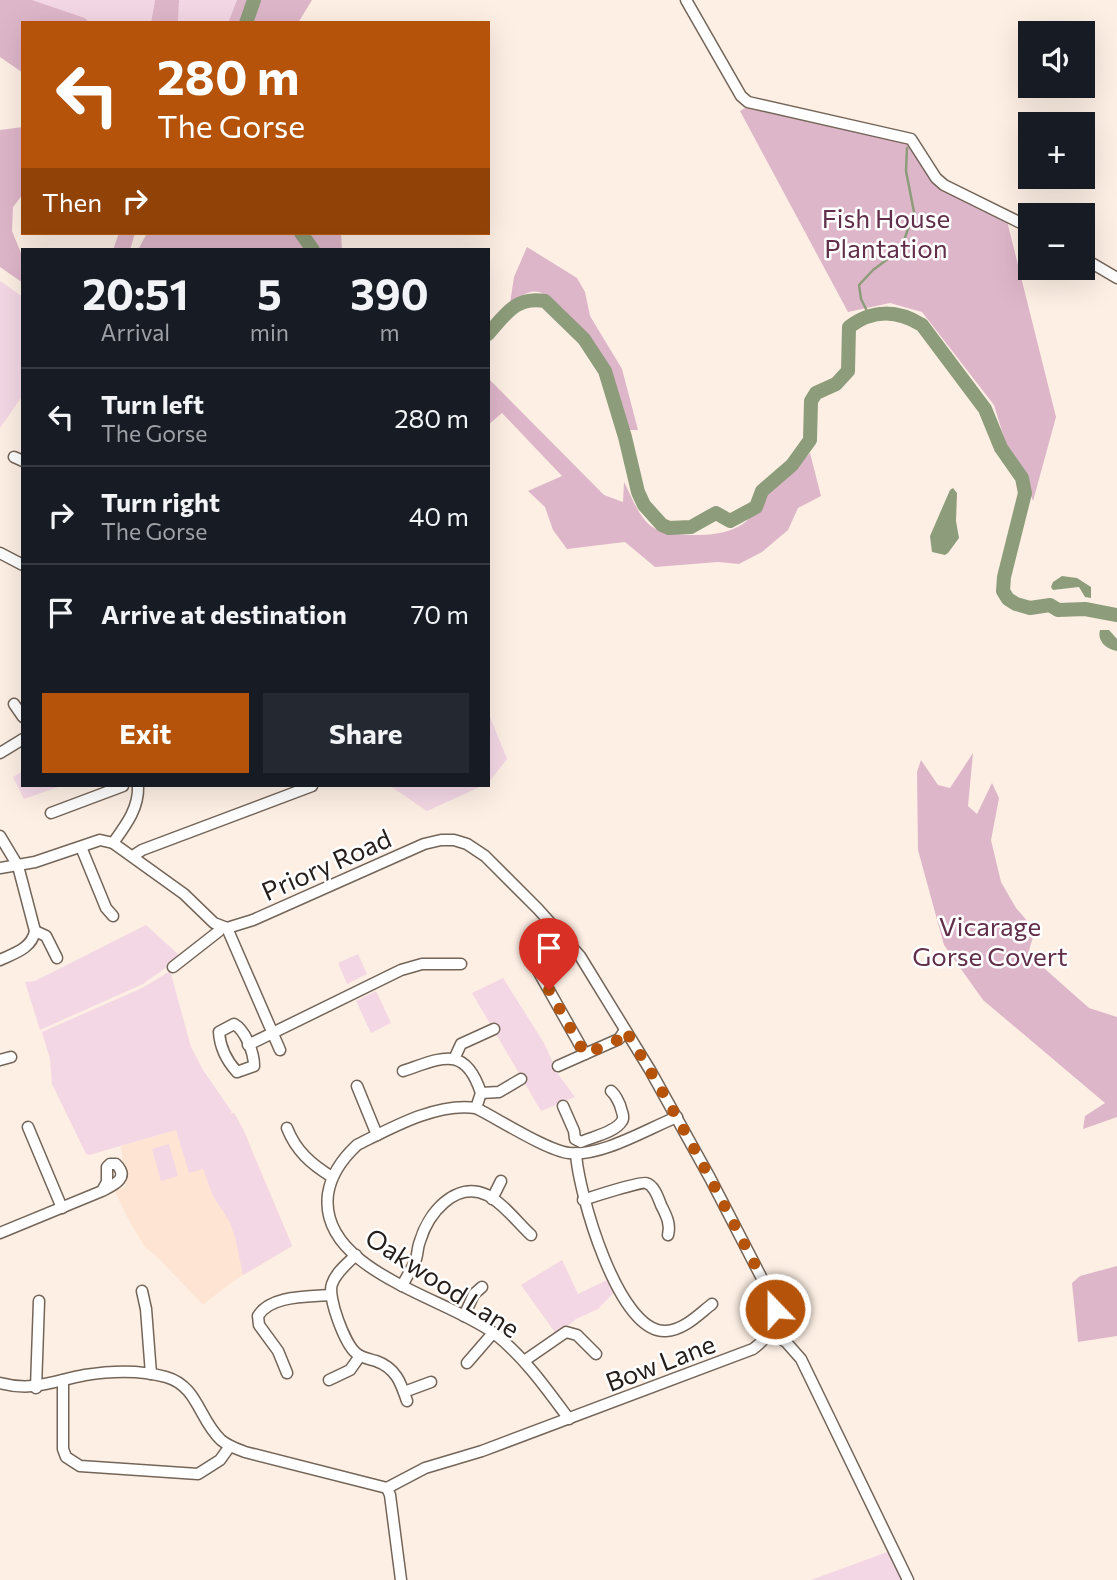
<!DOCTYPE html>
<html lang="en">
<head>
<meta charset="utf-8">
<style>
	:root { --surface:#171b24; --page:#242831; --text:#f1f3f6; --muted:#9ea1a6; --line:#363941; --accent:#b45309 }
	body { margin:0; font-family:Commissioner,sans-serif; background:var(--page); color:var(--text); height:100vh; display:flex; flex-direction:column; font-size:26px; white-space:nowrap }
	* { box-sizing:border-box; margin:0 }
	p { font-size:23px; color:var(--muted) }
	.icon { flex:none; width:38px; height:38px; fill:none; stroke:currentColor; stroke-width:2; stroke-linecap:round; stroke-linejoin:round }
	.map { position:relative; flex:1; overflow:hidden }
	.side { position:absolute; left:21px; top:248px; width:469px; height:539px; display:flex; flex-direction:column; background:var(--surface); border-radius:0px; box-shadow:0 7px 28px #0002 }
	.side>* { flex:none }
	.guide { position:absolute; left:21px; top:21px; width:469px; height:214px; border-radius:0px; box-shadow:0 7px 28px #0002; background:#b45309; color:#fff; overflow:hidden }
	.buttons { position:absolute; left:1018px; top:21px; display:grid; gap:14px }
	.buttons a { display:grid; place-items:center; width:77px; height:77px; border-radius:0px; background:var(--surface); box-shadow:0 7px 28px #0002; font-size:35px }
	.pin { position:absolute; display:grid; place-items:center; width:60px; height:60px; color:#fff; margin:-72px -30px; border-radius:50% 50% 50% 0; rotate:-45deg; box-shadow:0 0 7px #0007 }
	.pin .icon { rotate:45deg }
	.me { position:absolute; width:77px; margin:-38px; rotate:338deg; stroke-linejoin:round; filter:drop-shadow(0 0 5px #0008) }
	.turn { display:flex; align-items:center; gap:24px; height:147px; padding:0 21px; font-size:32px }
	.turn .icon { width:91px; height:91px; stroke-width:2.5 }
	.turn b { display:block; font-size:49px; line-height:60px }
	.then { display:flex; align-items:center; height:66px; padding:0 21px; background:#0003; gap:14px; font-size:26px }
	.eta { display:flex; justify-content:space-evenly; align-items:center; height:119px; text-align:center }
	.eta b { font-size:42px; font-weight:700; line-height:49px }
	.primary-button { display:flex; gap:14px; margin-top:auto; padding:14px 21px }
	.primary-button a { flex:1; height:80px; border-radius:0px; background:var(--accent); color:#fff; font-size:28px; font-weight:700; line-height:80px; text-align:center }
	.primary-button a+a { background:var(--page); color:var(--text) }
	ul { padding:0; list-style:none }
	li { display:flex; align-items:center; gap:21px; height:98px; padding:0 21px; border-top:2px solid var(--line) }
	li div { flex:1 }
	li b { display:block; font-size:26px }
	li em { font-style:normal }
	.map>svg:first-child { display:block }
</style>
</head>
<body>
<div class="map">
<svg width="1117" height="1580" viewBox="0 0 1117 1580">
	<rect width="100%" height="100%" fill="#fdefe4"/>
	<!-- built -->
	<path fill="#fee5d3" d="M234 1113 245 1133 292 1246 232 1282 203 1305 159 1259 145 1247 130 1223 114 1190 126 1187 121 1146Z"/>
	<!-- green -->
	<g fill="#f3d7e4">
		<path d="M32 0H155L151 23H90L85 18Z"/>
		<path d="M179 0H237L228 23H178Z"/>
		<path d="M0 281 23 297V395L0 428Z"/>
		<path d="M488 712 507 759 488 783Z"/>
		<path d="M23 771V786H61L24 799 13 777Z"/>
		<path d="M390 786H482L427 811Z"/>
		<path d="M146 925 181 957 143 984 40 1030 25 982 35 981Z"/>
		<path d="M358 954 367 974 347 984 338 963Z"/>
		<path d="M172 970 171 974 191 1047 203 1070 232 1112 230 1114 234 1113 242 1127 291 1243 292 1246 243 1275 235 1237 229 1221 213 1196 203 1169 189 1173 176 1130 89 1155 86 1154 52 1084 50 1059 42 1032 142 988Z"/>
		<path d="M503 978 544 1043 558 1074 575 1097 541 1111 472 993Z"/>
		<path d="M376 991 391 1023 371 1033 356 1001Z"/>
		<path d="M169 1144 178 1176 161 1181 152 1149Z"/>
		<path d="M562 1260 578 1294 609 1279 615 1291 598 1309 576 1319 557 1335 521 1285Z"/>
		<path d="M890 1551 904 1580H811Z"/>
	</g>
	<!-- forest -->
	<g fill="#deb6c9">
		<path d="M0 0H32L85 18 90 23H23V73L0 57Z"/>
		<path d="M155 0H179L178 23H151Z"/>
		<path d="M237 0H312L298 23H228Z"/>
		<path d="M752 104 909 141 935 180 1006 217 1056 417 1033 501 1017 460 1006 444 994 405 922 312 890 303 848 312 740 111Z"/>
		<path d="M23 127V194L13 207 12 231 23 258V283L0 267V130Z"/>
		<path d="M119 233H135L130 250H113Z"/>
		<path d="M147 233H341L342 250H138Z"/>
		<path d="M527 247 577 278 585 292 590 316 622 369 638 430H629C624 413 620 394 613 378 604 356 562 299 539 292 529 289 518 298 510 303L514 277Z"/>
		<path d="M488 378 604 495 623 502 624 482C632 497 639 519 654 528 663 533 676 534 686 535 723 536 752 531 765 492L782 482 810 453 821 496 798 508 788 530 762 552 739 564 718 562 655 567 625 542 567 549 553 530 545 507 528 491 562 476 502 413 488 425Z"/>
		<path d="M973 753 968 806 977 814 992 783 999 798 991 840 1001 882 1016 908 1035 930 1028 954 1089 1008 1117 1017V1117L1083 1129 1085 1116 1105 1103 983 1000 944 945 918 850 917 772 921 760 938 785 950 788Z"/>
		<path d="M1117 1266V1336L1078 1342 1072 1283 1080 1276Z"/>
	</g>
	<!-- water -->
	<g fill="#8d9c7a">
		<path d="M953 488 957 493 956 521 959 538 948 553 945 555 932 552 930 536 950 490Z"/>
		<path d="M1062 576 1077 578 1091 587V598L1085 597 1079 587 1053 590 1051 587 1053 582Z"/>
		<path d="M1100 630H1109L1117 639V651C1106 649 1097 641 1100 630Z"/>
	</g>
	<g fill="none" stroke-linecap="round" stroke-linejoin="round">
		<!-- stream -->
		<path stroke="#8d9c7a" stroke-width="2.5" d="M869 315 861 299 859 285 873 270 901 249 914 212 906 171 907 148"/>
		<!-- river -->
		<g stroke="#8d9c7a" stroke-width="14">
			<path d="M246 23 254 0"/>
			<path d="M301 233 313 250"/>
			<path d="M488 334C506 314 516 296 545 301L584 339 605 371 625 437 638 492 644 505 662 525 669 528 691 527 716 513 730 521 756 507 762 491 792 465 810 440 811 401 816 393 836 384 848 371 849 327C872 309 898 310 922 325L985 409 1001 448 1022 478 1025 493 1004 577 1003 591 1008 599 1016 604 1030 608 1050 605 1058 610 1085 609 1117 615"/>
		</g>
		<defs>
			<g id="minor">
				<path d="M686 0 741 96 748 102 911 139 936 178 944 185 1031 228"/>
				<path d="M1083 258 1117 278"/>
				<path d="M14 457 23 461"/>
				<path d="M0 553 23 565"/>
				<path d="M14 704 23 717"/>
				<path d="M0 753 23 739"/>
				<path d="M51 813 123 786"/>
				<path d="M0 836 18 866 35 931C32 948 15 953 0 960"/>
				<path d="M113 843C126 825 139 808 138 786"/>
				<path d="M81 847 106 908 113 916"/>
				<path d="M133 856 142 850 312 786"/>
				<path d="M0 868 35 862 100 840 113 843 184 894 214 923 227 928 253 920 424 844 441 840H454L467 844 485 856 538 909 580 956 650 1070 710 1178 770 1294C778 1322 776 1331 753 1349L482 1451 425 1468 387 1488"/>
				<path d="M227 928 280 1050"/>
				<path d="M35 931 46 936 57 958"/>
				<path d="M173 967 219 931 220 926"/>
				<path d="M537 969 585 1054 619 1039 625 1030"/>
				<path d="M234 1024C245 1030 254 1052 254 1066L237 1072C226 1060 220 1048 219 1032Z"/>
				<path d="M248 1045 401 970 422 964H461"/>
				<path d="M455 1057 461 1044 494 1029"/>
				<path d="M0 1060 11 1057"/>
				<path d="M558 1066 585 1054"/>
				<path d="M403 1071C442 1058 465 1044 481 1093L476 1108"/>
				<path d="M357 1086 377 1135"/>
				<path d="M481 1093 499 1092 521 1079"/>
				<path d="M563 1106 574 1131 575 1139 581 1142C592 1137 616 1132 622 1121 625 1117 621 1110 620 1105 617 1099 616 1095 611 1091"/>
				<path d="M28 1127 62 1208"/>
				<path d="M287 1128C296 1151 311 1164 332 1177"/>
				<path d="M576 1153C578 1191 618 1334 666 1331 684 1330 698 1315 712 1304"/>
				<path d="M492 1199 501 1181"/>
				<path d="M583 1200C592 1197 642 1181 646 1183 654 1185 658 1197 661 1205 666 1215 671 1224 668 1235"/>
				<path d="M0 1233 102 1191C114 1185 130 1178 116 1164H110L107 1167V1182L102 1191"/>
				<path d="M356 1255C348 1263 336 1272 332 1284 327 1297 345 1344 356 1353 362 1358 369 1359 376 1361 396 1368 401 1383 407 1401"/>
				<path d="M402 1286C406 1278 411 1270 415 1262 418 1255 417 1248 420 1241 428 1214 455 1180 487 1195 503 1203 518 1223 531 1235"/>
				<path d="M142 1291 146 1309 151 1374"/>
				<path d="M464 1316 474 1294 482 1287"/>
				<path d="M772 1333 786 1342 801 1359 908 1580"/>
				<path d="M524 1361 566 1332 577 1335 596 1354"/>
				<path d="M467 1363 493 1333"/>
				<path d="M287 1373 278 1351 259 1325 258 1316C270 1295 308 1297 330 1295"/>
				<path d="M63 1380V1449L66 1457 80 1466 198 1474 220 1460 230 1446"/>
				<path d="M329 1380 350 1370 360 1356"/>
				<path d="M0 1383C33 1392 53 1381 85 1375 110 1371 141 1370 166 1377 198 1386 199 1420 221 1440 228 1446 237 1449 245 1452L387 1488"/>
				<path d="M36 1388 39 1301"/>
				<path d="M404 1392 431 1382"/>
				<path d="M569 1419C546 1388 525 1358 495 1334 448 1298 318 1271 328 1194 331 1174 342 1159 357 1145 391 1128 437 1102 476 1108 498 1119 548 1151 569 1153 601 1157 647 1129 677 1117"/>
				<path d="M387 1488 390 1495 401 1580"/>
			</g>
		</defs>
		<!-- minor casing -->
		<use href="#minor" stroke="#746559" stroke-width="13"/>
		<!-- minor -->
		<use href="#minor" stroke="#fff" stroke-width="10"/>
	</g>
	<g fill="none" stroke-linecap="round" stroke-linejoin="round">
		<!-- route -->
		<path stroke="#b45309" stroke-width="12" stroke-dasharray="0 21.6" d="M549 990 585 1054 620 1039 625 1030C679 1115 724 1205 770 1294L775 1309"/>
	</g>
	<g text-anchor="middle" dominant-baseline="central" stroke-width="5" stroke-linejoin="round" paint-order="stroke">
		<!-- park labels -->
		<g font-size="26" fill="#622f4a" stroke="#fff">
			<text x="886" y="217">Fish House<tspan x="886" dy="30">Plantation</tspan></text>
			<text x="990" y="925">Vicarage<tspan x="990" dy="30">Gorse Covert</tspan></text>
		</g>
		<!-- street labels -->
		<g font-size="26" fill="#241d19" stroke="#fff">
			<text transform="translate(326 864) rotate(-24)">Priory Road</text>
			<text transform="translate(443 1282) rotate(33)">Oakwood Lane</text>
			<text transform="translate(660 1362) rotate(-21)">Bow Lane</text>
		</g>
	</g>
</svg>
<div class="buttons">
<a><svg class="icon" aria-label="sound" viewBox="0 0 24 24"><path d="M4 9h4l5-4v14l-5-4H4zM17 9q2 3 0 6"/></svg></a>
<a>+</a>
<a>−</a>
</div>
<div class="pin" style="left:549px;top:990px;background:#d93025"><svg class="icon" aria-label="arrive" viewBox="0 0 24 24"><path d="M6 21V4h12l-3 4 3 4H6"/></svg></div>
<svg class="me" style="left:775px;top:1309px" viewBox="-20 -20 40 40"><circle r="17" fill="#b45309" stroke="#fff" stroke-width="3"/><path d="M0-11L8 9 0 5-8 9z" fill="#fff"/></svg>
<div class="guide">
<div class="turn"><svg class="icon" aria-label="left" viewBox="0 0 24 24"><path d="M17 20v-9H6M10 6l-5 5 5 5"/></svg><div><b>280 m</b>The Gorse</div></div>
<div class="then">Then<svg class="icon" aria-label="right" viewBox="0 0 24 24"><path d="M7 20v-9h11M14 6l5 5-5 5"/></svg></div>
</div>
<section class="side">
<div class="eta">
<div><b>20:51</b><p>Arrival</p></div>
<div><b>5</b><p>min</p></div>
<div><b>390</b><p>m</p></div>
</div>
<ul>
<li><svg class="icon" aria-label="left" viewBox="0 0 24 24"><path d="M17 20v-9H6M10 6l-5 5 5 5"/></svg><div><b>Turn left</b><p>The Gorse</p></div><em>280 m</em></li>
<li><svg class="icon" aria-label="right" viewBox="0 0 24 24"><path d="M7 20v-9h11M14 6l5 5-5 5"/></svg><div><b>Turn right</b><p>The Gorse</p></div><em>40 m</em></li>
<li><svg class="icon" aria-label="arrive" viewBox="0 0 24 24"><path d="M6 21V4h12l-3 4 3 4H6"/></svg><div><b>Arrive at destination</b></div><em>70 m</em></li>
</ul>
<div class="primary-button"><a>Exit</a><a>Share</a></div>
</section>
</div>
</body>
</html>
